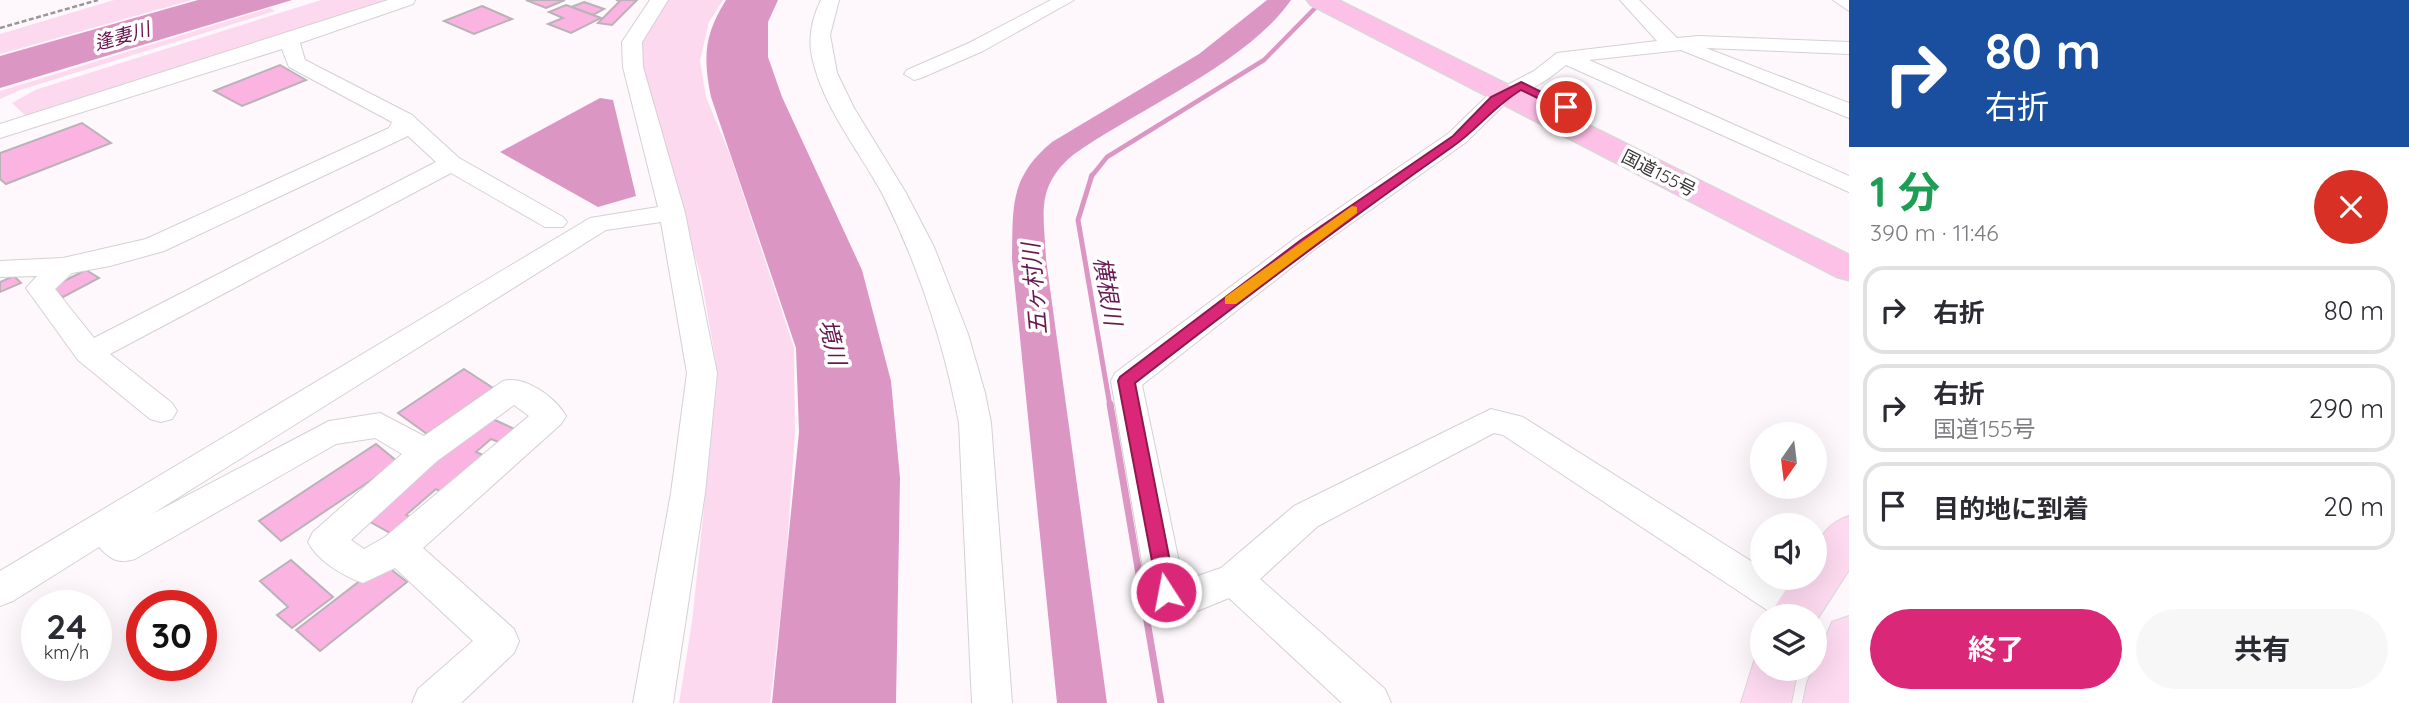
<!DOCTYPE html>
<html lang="ja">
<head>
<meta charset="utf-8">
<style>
	:root { --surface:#fff; --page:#f7f7f7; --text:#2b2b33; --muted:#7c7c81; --line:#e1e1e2; --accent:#db2777 }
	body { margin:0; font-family:Quicksand,"Noto Sans JP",sans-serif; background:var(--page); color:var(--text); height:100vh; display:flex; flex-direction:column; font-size:26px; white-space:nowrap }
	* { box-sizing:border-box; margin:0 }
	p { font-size:23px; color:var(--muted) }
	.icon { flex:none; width:38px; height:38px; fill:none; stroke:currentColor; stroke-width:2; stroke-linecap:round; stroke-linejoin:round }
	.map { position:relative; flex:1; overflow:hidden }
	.drawer { display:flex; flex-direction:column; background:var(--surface); width:560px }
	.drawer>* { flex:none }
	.guide { background:#1a4fa0; color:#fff; overflow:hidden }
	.needle { width:46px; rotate:194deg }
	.fabs { position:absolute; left:1750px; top:422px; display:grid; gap:14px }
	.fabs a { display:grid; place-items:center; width:77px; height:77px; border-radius:50%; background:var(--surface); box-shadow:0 7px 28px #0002; font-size:35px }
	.speed { position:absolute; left:21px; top:590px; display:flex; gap:14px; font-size:35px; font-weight:700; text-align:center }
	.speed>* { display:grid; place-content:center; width:91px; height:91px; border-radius:50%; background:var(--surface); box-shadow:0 7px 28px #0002; line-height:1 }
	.speed small { font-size:18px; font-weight:400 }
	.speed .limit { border:10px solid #d22; background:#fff; color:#111 }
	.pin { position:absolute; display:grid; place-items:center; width:60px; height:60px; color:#fff; margin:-30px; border:4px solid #fff; border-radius:50%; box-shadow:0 2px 7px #0007 }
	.me { position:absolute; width:77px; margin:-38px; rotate:349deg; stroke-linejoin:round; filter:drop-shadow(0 0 5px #0008) }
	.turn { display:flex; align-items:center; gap:24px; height:147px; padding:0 21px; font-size:32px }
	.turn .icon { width:91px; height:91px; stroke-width:2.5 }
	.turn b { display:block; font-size:49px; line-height:60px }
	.round { display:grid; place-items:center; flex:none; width:74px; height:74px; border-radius:37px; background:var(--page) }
	.headline { display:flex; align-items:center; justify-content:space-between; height:119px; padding:0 21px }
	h1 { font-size:42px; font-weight:700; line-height:52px; color:#1e9e55 }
	.button { display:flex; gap:14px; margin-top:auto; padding:14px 21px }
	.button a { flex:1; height:80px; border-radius:42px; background:var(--accent); color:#fff; font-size:28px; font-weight:700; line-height:80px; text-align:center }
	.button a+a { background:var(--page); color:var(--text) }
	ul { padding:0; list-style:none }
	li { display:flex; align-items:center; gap:21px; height:88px; margin:0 14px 10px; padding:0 7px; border:4px solid var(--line); border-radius:21px }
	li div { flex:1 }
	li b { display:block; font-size:26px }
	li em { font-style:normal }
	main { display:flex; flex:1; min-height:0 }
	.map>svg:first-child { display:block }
</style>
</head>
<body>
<main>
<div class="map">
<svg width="1849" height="703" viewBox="0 0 1849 703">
	<rect width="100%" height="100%" fill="#fef8fc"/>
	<!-- green -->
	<g fill="#fcd9ef">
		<path d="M114 0H192L0 54V34Z"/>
		<path d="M321 0H392L26 116 12 103 35 90Z"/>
		<path d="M664 0H723L709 22 700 61 706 97 730 155 794 348 795 433 785 574 770 703H679L692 622 718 374 701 277 642 74C638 39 644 28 664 0Z"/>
		<path d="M270 8 275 11 20 90 0 99V91Z"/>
	</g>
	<!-- water -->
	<g fill="#dc96c3">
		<path d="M198 0H292L0 88V56Z"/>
		<path d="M726 0H778L768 22V57L782 97 862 270 891 381 900 478 896 703H772L799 432 796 348 711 97C703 57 704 35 726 0Z"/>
		<path d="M600 98 613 100 636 196 598 207 500 152Z"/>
	</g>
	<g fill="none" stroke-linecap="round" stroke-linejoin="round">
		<!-- stream-far2 -->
		<path stroke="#dc96c3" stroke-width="4.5" d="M1091 177 1107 157 1264 60 1323 0"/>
		<!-- stream-far1 -->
		<path stroke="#dc96c3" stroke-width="5" d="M1092 175 1078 220 1110 406"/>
		<!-- stream -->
		<path stroke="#dc96c3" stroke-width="7" d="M1110 404 1161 703"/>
		<!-- river -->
		<path fill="#dc96c3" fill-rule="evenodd" d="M1267 0H1291C1248 63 1136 110 1073 155 1035 187 1044 214 1046 259L1107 703H1057L1012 259C1013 207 1009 178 1052 142L1199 54Z"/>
	</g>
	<!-- building -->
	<g fill="#fbb3e2" stroke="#b9b3b7" stroke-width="2">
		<path d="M526 0H565L546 8Z"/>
		<path d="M616 0H637L612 25 598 23 620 1Z"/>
		<path d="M584 2 604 9 593 15 571 7Z"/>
		<path d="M566 5 593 15 601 18 571 33 548 24 563 18 549 12Z"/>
		<path d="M482 6 512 19 474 34 444 21Z"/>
		<path d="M280 65 306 80 242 106 214 91Z"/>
		<path d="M82 123 111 143 6 184 0 179V153Z"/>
		<path d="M86 270 99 278 63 297 50 288Z"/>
		<path d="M14 276 21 283 0 292V282Z"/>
		<path d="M464 369 493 388 427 434 398 413Z"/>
		<path d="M486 416 521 432 506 445 491 439 476 452 483 455 449 496 436 489 406 515 419 522 401 539 365 519Z"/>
		<path d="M376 444 398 462 281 541 259 521Z"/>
		<path d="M291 560 333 597 292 628 277 615 288 607 260 581Z"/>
		<path d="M383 563 407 582 320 651 296 630Z"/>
	</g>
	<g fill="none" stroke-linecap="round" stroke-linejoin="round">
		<defs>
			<g id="minor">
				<path d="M388 0H415L413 4 300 43 305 60 412 115 459 158 563 217 567 222 563 227H545L451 173 110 354 172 403 177 411 172 419 161 422 150 419 78 360 26 288 37 276 0 277V261L63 258 146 239 389 128 392 122 289 67 282 49 0 138V124ZM408 136 436 162 94 338 55 289 72 273 110 266 164 251Z"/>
				<path d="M650 0H668L642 42 643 67 685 213 717 373 705 493 673 703H633L671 493 687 373 661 222 606 230 152 514 329 421 380 413 424 436 503 381C525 375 555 397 566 416L561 424 423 548 514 629 519 641 514 653 461 703H412L418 689 473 641 395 568 363 583C343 576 318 561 308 542L313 532 402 454 375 438 336 444 135 559C118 564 111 560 99 547L13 601 0 606V571L590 218 658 207 623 67 622 42ZM514 405 529 416 385 537 364 549 351 540 437 461Z"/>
				<path d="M821 0H839L830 35 837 73 854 108 906 193 934 247 968 334 985 393 991 423 1012 703H972L959 423C944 344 919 267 883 195 859 150 823 108 812 57 808 38 812 18 821 0Z"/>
				<path d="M1051 0H1074L983 51 921 78 914 80 904 74 907 70 969 43Z"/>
				<path d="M1620 0H1639L1677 38 1699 36 1849 42V54L1706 48 1849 103V118L1681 50 1589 60 1849 176V192L1566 65 1548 79 1504 105 1465 143 1315 249 1142 385 1183 581 1221 568 1294 506 1491 409 1523 417 1762 568V578C1783 578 1806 589 1815 609L1812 616H1776L1503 435 1494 433 1318 526 1260 579 1385 689 1391 703H1342L1229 598 1185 616 1153 602 1147 591 1111 381 1115 373 1297 237 1449 133 1488 95 1534 71 1557 53 1657 41Z"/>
				<path d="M1833 0H1849V11Z"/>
			</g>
			<g id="major">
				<path d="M1849 516V570L1815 623V616H1769L1793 578H1815C1815 548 1818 527 1849 516Z"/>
				<path d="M1849 616V703H1803L1807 683 1832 622Z"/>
				<path d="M1762 650V668H1798L1791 703H1741L1757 652Z"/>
			</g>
			<path id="highway" d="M1307 0H1338L1849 255V280L1837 277 1311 5Z"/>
		</defs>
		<!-- minor casing -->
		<use href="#minor" stroke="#d5d0d3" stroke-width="2"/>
		<!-- major casing -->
		<use href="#major" stroke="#d7d7d7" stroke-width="2"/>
		<!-- highway casing -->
		<use href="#highway" stroke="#d7d7d7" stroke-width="3"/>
		<!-- path -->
		<path stroke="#9a9699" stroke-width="2.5" stroke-dasharray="5 2.5" stroke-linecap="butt" d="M0 28 98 0"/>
		<!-- minor -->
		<use href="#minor" fill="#fff" fill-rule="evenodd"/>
		<!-- major -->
		<use href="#major" fill="#fedaf1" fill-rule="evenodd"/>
		<!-- highway -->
		<use href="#highway" fill="#fdc1e8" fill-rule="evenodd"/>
	</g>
	<!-- route -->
	<path fill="#db2777" stroke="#8e194d" stroke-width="2" d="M1521 82 1572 107 1562 110 1521 90C1494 106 1477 130 1452 147 1344 223 1239 302 1135 383L1176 592 1173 598 1166 600 1159 598 1118 381 1120 377 1301 240 1453 136 1491 97Z"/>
	<!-- slow -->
	<path fill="#f59e0b" d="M1352 206 1357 207V213L1236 304H1225V297Z"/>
	<g text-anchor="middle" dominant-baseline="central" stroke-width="7" stroke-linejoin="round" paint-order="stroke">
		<!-- far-street labels -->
		<g font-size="18" fill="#383537" stroke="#fff">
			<text transform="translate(1659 173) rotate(27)">国道155号</text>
		</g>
		<!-- far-water labels -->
		<g font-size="19" font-style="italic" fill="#681753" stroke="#fff">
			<text transform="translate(122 36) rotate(-16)">逢妻川</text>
		</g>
		<!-- water labels -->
		<g font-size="23" font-style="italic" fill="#681753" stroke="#fff">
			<text transform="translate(1034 289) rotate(-95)">五ヶ村川</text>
			<text transform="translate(1108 291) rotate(80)">横根川</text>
			<text transform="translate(833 342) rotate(76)">境川</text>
		</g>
	</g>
</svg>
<div class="fabs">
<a><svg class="needle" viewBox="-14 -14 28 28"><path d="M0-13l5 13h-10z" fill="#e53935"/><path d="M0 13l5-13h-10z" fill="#7c7c81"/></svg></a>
<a><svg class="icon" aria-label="sound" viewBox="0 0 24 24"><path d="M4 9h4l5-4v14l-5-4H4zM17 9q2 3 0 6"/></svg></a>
<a><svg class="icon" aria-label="layers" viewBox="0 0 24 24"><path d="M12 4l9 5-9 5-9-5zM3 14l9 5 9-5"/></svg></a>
</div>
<div class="speed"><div>24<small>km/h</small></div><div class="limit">30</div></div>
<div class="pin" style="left:1566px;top:107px;background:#d93025"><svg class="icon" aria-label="arrive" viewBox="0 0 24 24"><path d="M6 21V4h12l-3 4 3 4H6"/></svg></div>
<svg class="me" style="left:1166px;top:592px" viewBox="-20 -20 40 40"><circle r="17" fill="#db2777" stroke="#fff" stroke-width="3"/><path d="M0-11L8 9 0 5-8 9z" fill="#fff"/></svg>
</div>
<section class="drawer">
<div class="guide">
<div class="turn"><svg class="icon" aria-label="right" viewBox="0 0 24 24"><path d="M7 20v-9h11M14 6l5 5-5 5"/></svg><div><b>80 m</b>右折</div></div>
</div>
<div class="headline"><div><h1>1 分</h1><p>390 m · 11:46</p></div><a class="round" style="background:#d93025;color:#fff"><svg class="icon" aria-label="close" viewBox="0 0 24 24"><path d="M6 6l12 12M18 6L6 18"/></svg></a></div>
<ul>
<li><svg class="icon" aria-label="right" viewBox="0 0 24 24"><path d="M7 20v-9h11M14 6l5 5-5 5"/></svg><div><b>右折</b></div><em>80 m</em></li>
<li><svg class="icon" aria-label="right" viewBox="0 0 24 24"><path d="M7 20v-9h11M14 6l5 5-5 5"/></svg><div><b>右折</b><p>国道155号</p></div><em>290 m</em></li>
<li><svg class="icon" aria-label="arrive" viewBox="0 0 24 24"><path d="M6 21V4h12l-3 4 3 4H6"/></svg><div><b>目的地に到着</b></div><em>20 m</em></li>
</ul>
<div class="button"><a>終了</a><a>共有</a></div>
</section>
</main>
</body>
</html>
